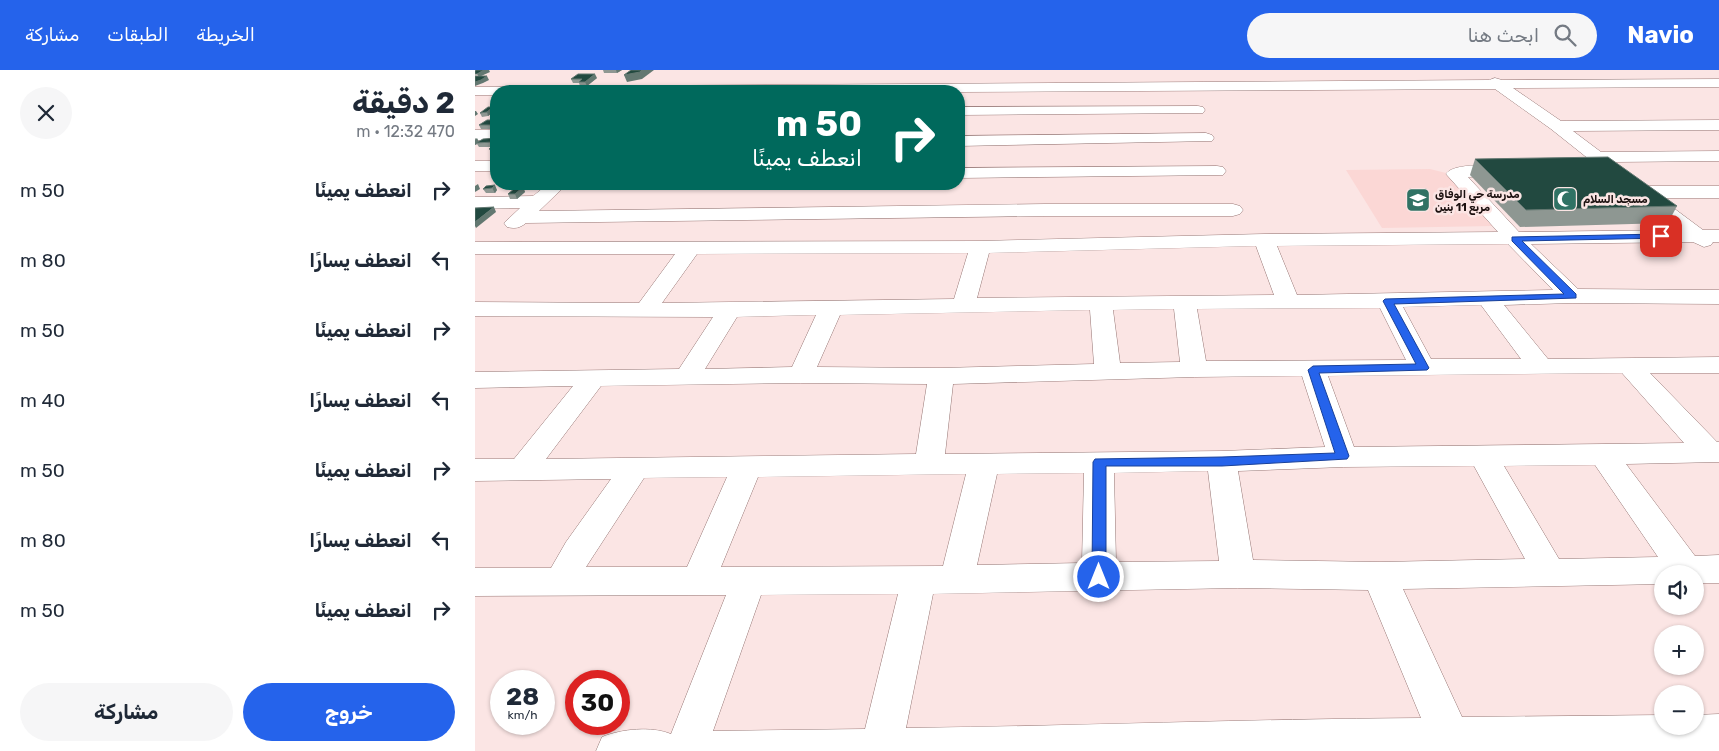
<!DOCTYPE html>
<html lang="ar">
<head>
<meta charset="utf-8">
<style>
	:root { --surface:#fff; --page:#f6f6f7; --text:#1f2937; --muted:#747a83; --accent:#2563eb }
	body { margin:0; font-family:Rubik,Vazirmatn,sans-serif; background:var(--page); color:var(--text); direction:rtl; height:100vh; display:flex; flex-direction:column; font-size:19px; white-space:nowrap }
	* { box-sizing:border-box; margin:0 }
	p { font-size:16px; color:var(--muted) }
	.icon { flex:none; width:28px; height:28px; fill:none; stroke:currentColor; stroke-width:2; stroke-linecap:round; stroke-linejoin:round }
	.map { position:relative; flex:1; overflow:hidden; direction:ltr }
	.details { display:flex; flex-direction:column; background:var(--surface); width:475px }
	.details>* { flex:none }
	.guide { position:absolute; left:15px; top:15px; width:475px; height:105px; border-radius:20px; box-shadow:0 1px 4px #0004; direction:rtl; background:#00695c; color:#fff; overflow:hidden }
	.tools { position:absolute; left:1179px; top:495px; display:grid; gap:10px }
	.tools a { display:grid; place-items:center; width:50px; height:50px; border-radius:50%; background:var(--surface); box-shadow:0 1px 4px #0004; font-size:25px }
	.speed { position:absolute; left:15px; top:600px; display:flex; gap:10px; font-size:25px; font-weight:700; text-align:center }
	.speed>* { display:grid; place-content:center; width:65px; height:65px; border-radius:50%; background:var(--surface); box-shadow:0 1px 4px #0004; line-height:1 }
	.speed small { font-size:12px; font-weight:400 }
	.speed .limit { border:8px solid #d22; background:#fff; color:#111 }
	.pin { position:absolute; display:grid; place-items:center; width:42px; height:42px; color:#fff; margin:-21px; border-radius:10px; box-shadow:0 2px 8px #0006 }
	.me { position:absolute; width:55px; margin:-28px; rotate:0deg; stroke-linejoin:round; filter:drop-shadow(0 0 4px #0008) }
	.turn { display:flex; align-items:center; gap:18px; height:105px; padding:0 20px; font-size:22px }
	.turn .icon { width:65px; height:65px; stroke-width:2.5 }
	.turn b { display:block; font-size:35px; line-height:42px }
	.round { display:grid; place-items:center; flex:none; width:52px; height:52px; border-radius:26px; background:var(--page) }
	.headline { display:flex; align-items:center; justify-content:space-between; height:85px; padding:0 20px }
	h1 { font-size:30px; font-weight:700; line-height:38px }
	.button { display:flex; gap:10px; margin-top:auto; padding:10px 20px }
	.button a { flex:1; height:58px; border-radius:30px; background:var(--accent); color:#fff; font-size:20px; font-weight:700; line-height:58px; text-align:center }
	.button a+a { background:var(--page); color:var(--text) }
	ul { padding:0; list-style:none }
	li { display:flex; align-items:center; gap:15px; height:70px; padding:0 20px }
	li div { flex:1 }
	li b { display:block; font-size:19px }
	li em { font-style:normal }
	header { display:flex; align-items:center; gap:30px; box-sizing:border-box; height:70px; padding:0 25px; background:var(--accent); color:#fff }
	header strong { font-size:24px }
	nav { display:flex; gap:28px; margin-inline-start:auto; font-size:18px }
	.search { width:350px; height:45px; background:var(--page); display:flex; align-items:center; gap:12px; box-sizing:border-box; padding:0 18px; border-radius:28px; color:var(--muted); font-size:19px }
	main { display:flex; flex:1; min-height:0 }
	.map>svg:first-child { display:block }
</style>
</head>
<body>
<header>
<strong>Navio</strong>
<div class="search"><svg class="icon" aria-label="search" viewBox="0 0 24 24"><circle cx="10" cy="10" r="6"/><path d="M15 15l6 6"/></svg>ابحث هنا</div>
<nav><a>الخريطة</a><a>الطبقات</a><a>مشاركة</a></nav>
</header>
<main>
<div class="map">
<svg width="1244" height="681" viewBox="0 0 1244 681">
	<rect width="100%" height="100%" fill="#fbe5e4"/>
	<!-- built -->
	<path fill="#fbd7d5" d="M955 99 975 104 1019 156 907 158 871 100Z"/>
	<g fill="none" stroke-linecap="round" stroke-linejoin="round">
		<defs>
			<g id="minor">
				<path d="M1020 8 1027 10 1244 9V17L1038 18 1086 51 1244 50V60L1098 61 1126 82 1244 81V91L1139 92 1171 116H1244V128H1185L1228 160H1244V172H1238L1236 175 1229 177 1218 172 1056 174 1103 219 1244 220V234L1097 233 1029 235 1073 289 1244 287V303H1175L1242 372H1244V392L1151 394 1220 486 1244 485V513H1220V504H1188V514L928 519 987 647 1188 645V656H1220V645L1244 644V681H121L127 667C147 659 176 656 196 664L251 525 0 526V498H76L91 472 136 409 0 411V389H39L98 316 0 318V302L204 299 238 247 0 246V232L164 233 200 184H0V172L505 171 789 164 1023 162 971 104C979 92 1019 96 1033 96L1039 97 1042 101 1039 105 993 107 1044 162 1203 160 1076 59 1020 19 484 22 21 21V25H0V17L1014 10ZM1033 174 1078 220 822 225 802 176ZM781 176 799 225 502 228 514 183ZM493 183 479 229 187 233 222 184ZM1006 235 1046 289H956L928 237ZM905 238 931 290 731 291 722 239ZM699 239 705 292 645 293 638 240ZM615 240 619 294 466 298 342 297 365 245ZM341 245 317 297 230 299 262 247ZM1147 303 1209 373 879 377 853 306ZM827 306 850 377 747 381 470 384 478 314 719 307ZM326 313 452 314 441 384 71 389 126 316ZM1120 395 1183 487 1084 489 1029 396ZM999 396 1050 489 905 492 778 490 763 401 868 397ZM733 401 744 491 641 492 639 403ZM609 403 607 493 502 495 522 404ZM491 404 468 496 246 497 283 407ZM252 407 212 497H111L169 408ZM763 518 893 520 946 648C775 649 603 656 431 658L458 524ZM423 524 390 659 238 661 286 525Z"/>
				<path d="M723 36 728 37 730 40 728 43 484 45V37Z"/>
				<rect x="0" y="60" width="21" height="10"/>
				<path d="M731 63 737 65 739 68 737 71 484 76V66Z"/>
				<rect x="0" y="91" width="21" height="10"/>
				<path d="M742 96 748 97 751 101 748 105 484 108V98Z"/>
				<path d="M73 114H92L64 141 570 134H758L765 136 768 140 765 144 758 146H570L51 153C45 158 40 159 32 157L29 153 45 138 0 139V127L58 126Z"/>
			</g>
		</defs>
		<!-- minor casing -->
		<use href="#minor" stroke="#967674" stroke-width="1"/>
		<!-- minor -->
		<use href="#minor" fill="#fff" fill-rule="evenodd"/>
	</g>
	<!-- wall -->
	<g fill="#8e9792">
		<path d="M128 0H147L142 3H129Z"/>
		<path d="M122 8 112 16H105L104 13H98L96 9Z"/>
		<path d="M18 37 20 41 13 46 7 47 5 43Z"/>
		<path d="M21 50V59H6L4 55Z"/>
		<path d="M0 68 4 71 21 68V83H17L14 79 19 77H4L2 74 0 75Z"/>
		<path d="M1000 89 1202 136 1193 153 1045 157 995 105Z"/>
		<path d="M37 114H60L56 117H48L50 122 42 129H35L33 124 43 117 41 114Z"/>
		<path d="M11 116 22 120 20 123H11L8 119Z"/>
	</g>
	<!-- shaded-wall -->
	<g fill="#637871">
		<path d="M9 0H14L15 2 4 7 2 4Z"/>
		<path d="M141 0H147L142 3Z"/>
		<path d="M167 0H179L167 9 152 12 149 5Z"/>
		<path d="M120 4 122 8 112 16 110 12Z"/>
		<path d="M12 6 14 10 8 13 0 16V12Z"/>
		<path d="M18 37 20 41 13 46 12 42Z"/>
		<path d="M0 41H1L3 44 0 46Z"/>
		<path d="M2 68 4 72 1 73 2 74 0 75V70Z"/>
		<path d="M21 70V77L18 72Z"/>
		<path d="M3 114 5 119 0 122V116Z"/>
		<path d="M54 114H60L56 117Z"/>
		<path d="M20 115 22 120 20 123 17 118Z"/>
		<path d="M48 117 50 122 42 129 40 124Z"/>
		<path d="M19 137 21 142 1 158 0 156V152Z"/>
	</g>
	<!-- building -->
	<g fill="#224940" stroke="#637871">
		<path d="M1 0H9L2 4H0V1Z"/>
		<path d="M156 0H167L165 2 149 5Z"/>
		<path d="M103 4H120L110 12H104L107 9H96Z"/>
		<path d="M0 6H12L6 10 0 12Z"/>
		<path d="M13 37H18L12 42 5 43Z"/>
		<path d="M12 50H21V55H4Z"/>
		<path d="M21 68V70L18 72 1 73 8 69Z"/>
		<path d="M19 76H21V79H14Z"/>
		<path d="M1133 87 1202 136 1051 140 1000 89Z"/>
		<path d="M20 115 17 118 8 119 11 116Z"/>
		<path d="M41 117H48L40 124H33Z"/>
		<path d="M19 137 0 152V138Z"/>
	</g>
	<!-- route -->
	<path fill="#2563eb" stroke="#184099" d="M1186 164 1190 166 1189 168 1047 171 1101 224V228L919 234 954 298 952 300 844 303 874 386 872 389 747 396H631V507L629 511 624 513 619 511 617 507 618 392 620 389 747 387 860 383 833 300 838 296 941 294 908 231 910 229 1089 224 1037 171V167Z"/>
	<!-- icons -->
	<defs>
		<symbol id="mosque-square" viewBox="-11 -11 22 22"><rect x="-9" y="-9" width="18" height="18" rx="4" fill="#307264" stroke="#fbe5e4"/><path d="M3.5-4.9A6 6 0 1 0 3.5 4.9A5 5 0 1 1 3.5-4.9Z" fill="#fff"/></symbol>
		<symbol id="school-square" viewBox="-11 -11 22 22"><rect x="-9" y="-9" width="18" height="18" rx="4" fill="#307264" stroke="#fbe5e4"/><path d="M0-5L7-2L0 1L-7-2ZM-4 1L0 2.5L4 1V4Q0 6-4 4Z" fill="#fff"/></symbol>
	</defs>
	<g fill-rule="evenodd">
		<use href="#mosque-square" x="1076" y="115" width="28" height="28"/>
		<use href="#school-square" x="929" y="116" width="28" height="28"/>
	</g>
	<g text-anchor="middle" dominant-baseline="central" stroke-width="5" stroke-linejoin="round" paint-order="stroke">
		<!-- far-poi labels -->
		<g font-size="11" font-weight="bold" fill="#1b100f" stroke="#fbe5e4" text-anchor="start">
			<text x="960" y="124">مدرسة حي الوفاق<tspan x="960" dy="13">مربع 11 بنين</tspan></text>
			<text x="1108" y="129">مسجد السلام</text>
		</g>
	</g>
</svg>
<div class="tools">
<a><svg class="icon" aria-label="sound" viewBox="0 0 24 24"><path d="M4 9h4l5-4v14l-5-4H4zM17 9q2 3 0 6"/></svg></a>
<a>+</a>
<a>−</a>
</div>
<div class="speed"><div>28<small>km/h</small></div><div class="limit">30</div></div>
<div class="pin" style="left:1186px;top:166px;background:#d93025"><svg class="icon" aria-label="arrive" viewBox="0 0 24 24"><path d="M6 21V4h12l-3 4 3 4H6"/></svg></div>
<svg class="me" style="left:624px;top:507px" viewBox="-20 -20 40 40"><circle r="17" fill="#2563eb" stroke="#fff" stroke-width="3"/><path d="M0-11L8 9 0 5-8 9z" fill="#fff"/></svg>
<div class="guide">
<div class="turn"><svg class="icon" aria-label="right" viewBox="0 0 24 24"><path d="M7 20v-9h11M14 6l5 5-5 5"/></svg><div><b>50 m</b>انعطف يمينًا</div></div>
</div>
</div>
<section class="details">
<div class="headline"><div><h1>2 دقيقة</h1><p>470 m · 12:32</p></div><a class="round"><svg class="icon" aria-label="close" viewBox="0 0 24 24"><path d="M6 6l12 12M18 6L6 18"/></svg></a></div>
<ul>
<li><svg class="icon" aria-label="right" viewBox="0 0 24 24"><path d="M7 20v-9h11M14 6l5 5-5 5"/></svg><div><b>انعطف يمينًا</b></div><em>50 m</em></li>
<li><svg class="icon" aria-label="left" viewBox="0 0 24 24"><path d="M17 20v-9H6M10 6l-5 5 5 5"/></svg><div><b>انعطف يسارًا</b></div><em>80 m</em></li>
<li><svg class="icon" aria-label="right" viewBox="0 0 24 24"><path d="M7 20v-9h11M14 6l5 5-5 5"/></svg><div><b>انعطف يمينًا</b></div><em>50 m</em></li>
<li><svg class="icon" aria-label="left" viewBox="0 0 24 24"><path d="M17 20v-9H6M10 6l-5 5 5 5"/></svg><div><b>انعطف يسارًا</b></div><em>40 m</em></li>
<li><svg class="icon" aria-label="right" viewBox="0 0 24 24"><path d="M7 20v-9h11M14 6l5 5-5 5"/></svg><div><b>انعطف يمينًا</b></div><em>50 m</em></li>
<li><svg class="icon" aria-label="left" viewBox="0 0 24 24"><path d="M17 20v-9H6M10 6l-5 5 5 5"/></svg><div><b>انعطف يسارًا</b></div><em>80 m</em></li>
<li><svg class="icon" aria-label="right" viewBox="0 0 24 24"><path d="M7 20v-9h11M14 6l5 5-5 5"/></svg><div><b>انعطف يمينًا</b></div><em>50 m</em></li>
</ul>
<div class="button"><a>خروج</a><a>مشاركة</a></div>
</section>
</main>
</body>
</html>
